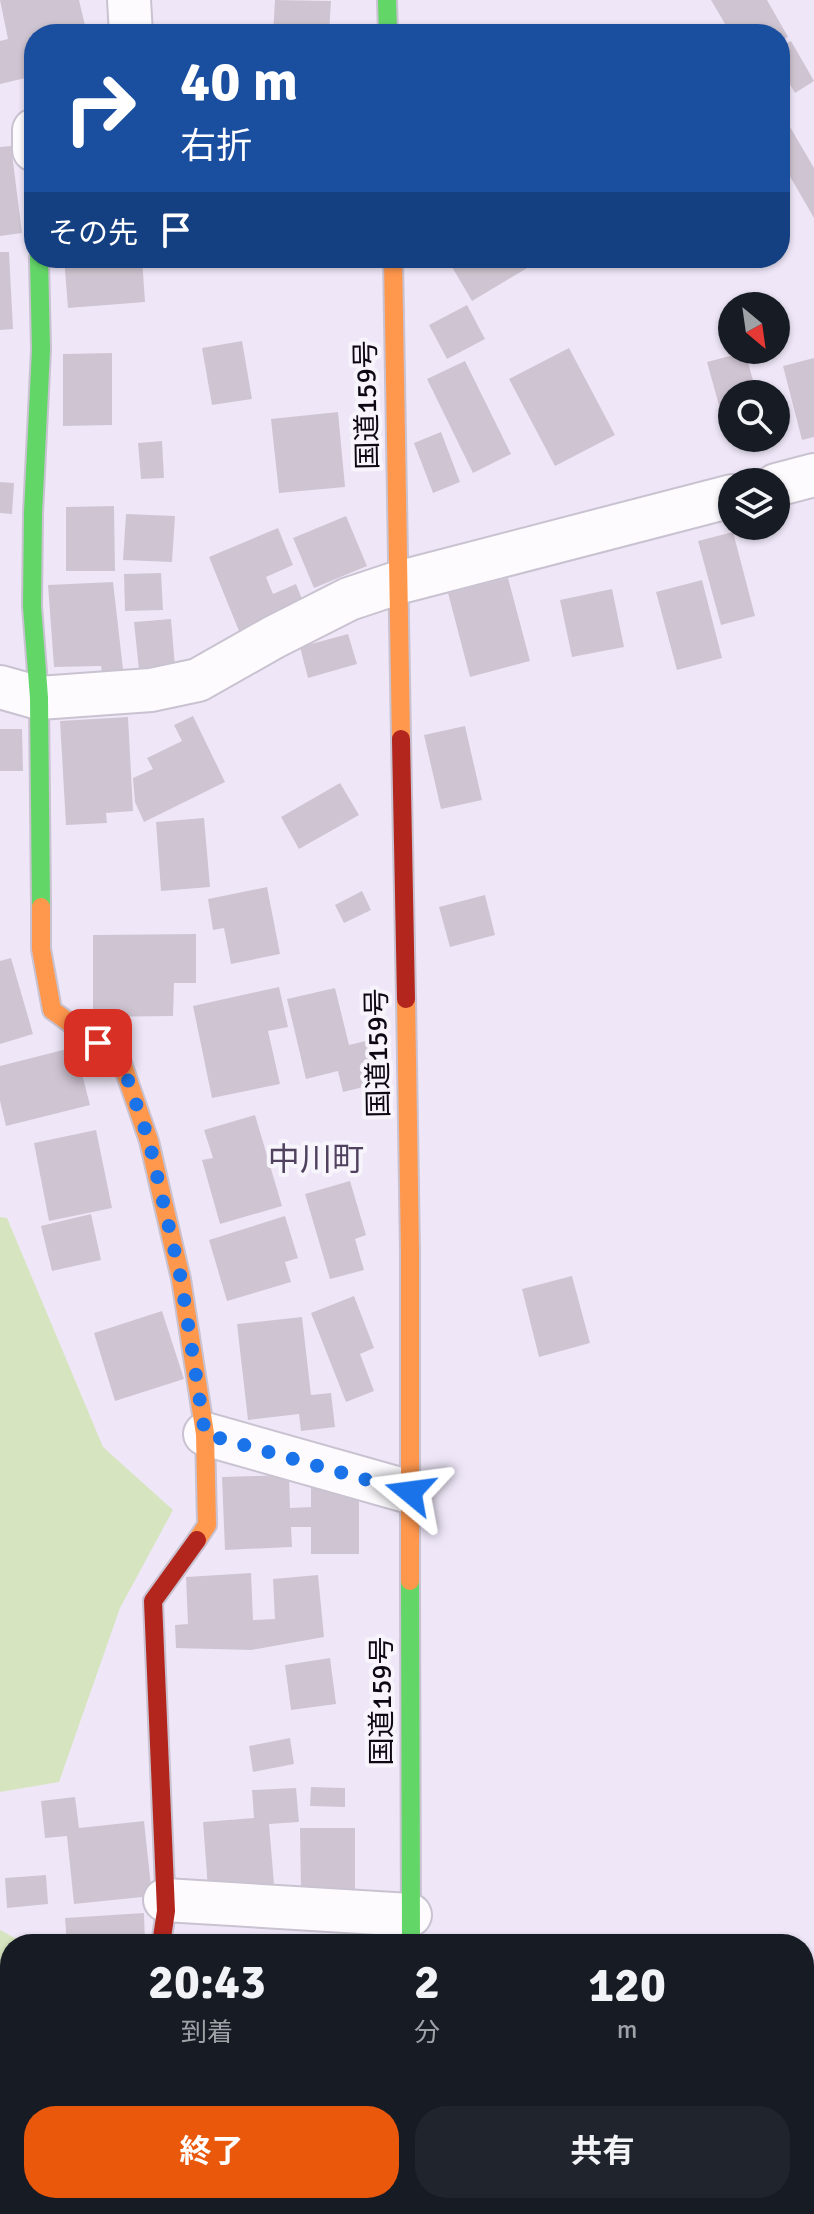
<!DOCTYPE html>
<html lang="ja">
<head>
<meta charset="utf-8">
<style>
	:root { --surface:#171b24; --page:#20242c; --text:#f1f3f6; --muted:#9ea1a6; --accent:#ea580c }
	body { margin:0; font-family:Signika,"Noto Sans JP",sans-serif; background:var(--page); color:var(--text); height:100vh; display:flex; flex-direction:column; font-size:30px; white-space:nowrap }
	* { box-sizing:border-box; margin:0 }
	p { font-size:26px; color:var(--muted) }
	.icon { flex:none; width:44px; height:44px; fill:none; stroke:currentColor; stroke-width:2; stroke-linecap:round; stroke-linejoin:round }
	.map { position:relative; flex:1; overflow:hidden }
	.details { position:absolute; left:0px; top:1934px; width:814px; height:280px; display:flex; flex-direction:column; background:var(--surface); border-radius:32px 32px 0 0; box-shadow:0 2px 6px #0004 }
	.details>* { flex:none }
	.hud { position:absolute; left:24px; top:24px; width:766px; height:244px; border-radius:32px; box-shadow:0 2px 6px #0004; background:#1a4fa0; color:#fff; overflow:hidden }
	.needle { width:52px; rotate:151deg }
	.fabs { position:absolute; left:718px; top:292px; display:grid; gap:16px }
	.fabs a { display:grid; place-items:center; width:72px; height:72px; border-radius:50%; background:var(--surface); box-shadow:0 2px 6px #0004; font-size:40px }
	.pin { position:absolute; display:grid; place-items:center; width:68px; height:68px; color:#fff; margin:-34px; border-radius:16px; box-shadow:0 4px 12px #0006 }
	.me { position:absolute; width:88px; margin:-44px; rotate:286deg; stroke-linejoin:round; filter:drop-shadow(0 0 6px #0008) }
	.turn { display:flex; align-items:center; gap:28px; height:168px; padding:0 24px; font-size:36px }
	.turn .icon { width:104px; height:104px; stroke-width:2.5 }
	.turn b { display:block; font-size:56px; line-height:68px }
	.then { display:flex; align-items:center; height:76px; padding:0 24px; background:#0003; gap:16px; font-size:30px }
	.eta { display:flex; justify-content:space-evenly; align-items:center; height:136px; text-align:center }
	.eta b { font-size:48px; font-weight:700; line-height:56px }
	.action { display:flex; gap:16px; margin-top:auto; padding:16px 24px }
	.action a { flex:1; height:92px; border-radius:32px; background:var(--accent); color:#fff; font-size:32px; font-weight:700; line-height:92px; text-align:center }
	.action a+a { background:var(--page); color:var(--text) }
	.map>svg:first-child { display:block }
</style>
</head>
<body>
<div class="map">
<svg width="814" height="2214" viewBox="0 0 814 2214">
	<rect width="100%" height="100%" fill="#efe7f8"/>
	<!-- green -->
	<g fill="#d6e5bf">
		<path d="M0 1217 7 1218 103 1447 173 1510 120 1608 59 1782 0 1792Z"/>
		<path d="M0 1930 26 1944H10V2204H20L22 2214H0Z"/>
	</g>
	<!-- building -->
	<g fill="#cfc5d2">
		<path d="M0 0H79L87 34H34V76L0 84V41L8 39Z"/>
		<path d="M275 0 331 1 329 34H273Z"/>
		<path d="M711 0H767L788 37 780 41V34H731Z"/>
		<path d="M791 41 814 81 795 93 780 67V47Z"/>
		<path d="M790 127 814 168V218L780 159V133Z"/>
		<path d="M11 146 22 233 0 236V147Z"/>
		<path d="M0 252H9L13 329 0 330Z"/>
		<path d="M64 258H142L145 302 68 308Z"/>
		<path d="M469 258H534L537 262 472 301 452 267Z"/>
		<path d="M467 305 485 339 447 359 429 325Z"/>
		<path d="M242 341 252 399 212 405 202 348Z"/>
		<path d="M569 348 615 435 555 466 509 379Z"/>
		<path d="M745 352 757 394H732V437L728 438 707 362Z"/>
		<path d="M112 353V425L63 426V354Z"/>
		<path d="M814 358V437L802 440 783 366Z"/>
		<path d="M465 361 511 454 473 473 427 379Z"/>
		<path d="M338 412 345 487 279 493 271 419Z"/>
		<path d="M441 432 460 482 433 493 414 443Z"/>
		<path d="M162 441 164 478 141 479 138 443Z"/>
		<path d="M0 482 14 483 12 514 0 513Z"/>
		<path d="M114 506 115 571H66V507Z"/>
		<path d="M126 514 175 516 172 562 123 560Z"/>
		<path d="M346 516 367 566 314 588 293 538Z"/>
		<path d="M278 528 293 565 266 577 273 594 296 584 306 609 241 636 209 557Z"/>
		<path d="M733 532 755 616 721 625 698 541Z"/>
		<path d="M161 573 163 610 125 611 124 574Z"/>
		<path d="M508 578 530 661 470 677 448 593Z"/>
		<path d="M702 580 722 658 677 670 656 592Z"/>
		<path d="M113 582 124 678 103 681 101 666 54 667 48 585Z"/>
		<path d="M612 589 624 647 572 657 560 600Z"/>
		<path d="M171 619 175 667 139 670 134 622Z"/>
		<path d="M348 634 357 664 308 678 300 647Z"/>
		<path d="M193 716 225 782 144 822 135 802 133 778 153 769 147 758 182 741 174 725Z"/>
		<path d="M128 717 133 811 106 813 107 823 66 825 60 721Z"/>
		<path d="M465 726 482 800 441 809 424 735Z"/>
		<path d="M0 729H22L23 771H0Z"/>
		<path d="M340 783 359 815 299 849 281 817Z"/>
		<path d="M204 818 210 887 161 891 156 822Z"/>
		<path d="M267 887 280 954 231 964 224 928 213 930 208 899Z"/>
		<path d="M362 891 371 910 344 923 335 905Z"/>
		<path d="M485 895 495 935 450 947 439 907Z"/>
		<path d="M196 934V983H174L173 1016 93 1017V935Z"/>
		<path d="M11 958 33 1034 0 1044V961Z"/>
		<path d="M279 987 288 1027 268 1031 280 1084 212 1098 193 1006Z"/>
		<path d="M335 988 349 1045 370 1040 380 1083 343 1092 338 1071 306 1079 287 999Z"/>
		<path d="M75 1047 90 1105 6 1126 0 1101V1066Z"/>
		<path d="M255 1115 282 1206 220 1224 202 1160 213 1158 204 1130Z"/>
		<path d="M96 1130 112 1208 49 1221 34 1143Z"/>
		<path d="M350 1181 366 1235 355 1239 364 1270 330 1279 305 1194Z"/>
		<path d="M91 1214 101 1260 52 1271 41 1226Z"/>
		<path d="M285 1216 298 1258 285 1262 291 1282 227 1301 209 1240Z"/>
		<path d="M572 1276 590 1343 539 1357 522 1289Z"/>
		<path d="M354 1296 374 1348 360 1354 374 1391 346 1402 311 1313Z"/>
		<path d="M162 1311 184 1379 115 1401 94 1333Z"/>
		<path d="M302 1317 311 1395 331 1393 335 1427 301 1431 299 1414 248 1420 237 1324Z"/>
		<path d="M289 1475 290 1508 311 1507V1487H359V1554H311V1527H291L292 1547 225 1550 222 1477Z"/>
		<path d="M251 1573 253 1620 275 1619 273 1579 318 1575 324 1637 251 1650 176 1648 175 1625 188 1624 186 1577Z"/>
		<path d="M330 1658 336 1704 291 1710 285 1665Z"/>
		<path d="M290 1738 294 1764 253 1772 249 1746Z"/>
		<path d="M311 1787 345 1788V1807L310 1806Z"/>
		<path d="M296 1788 299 1822 269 1824 274 1884 208 1889 203 1822 254 1818 252 1790Z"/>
		<path d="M75 1797 79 1828 144 1821 152 1896 74 1904 67 1836 45 1838 41 1801Z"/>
		<path d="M300 1828H355V1892H301Z"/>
		<path d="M46 1875 48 1904 7 1908 5 1878Z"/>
		<path d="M144 1913 145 1944H67L65 1918Z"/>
		<path d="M93 2204H160L162 2214H95Z"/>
		<path d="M243 2204H273L274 2207 285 2204H336L339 2214H246Z"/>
	</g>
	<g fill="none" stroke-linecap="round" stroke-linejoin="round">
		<defs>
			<g id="street">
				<path d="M129 0 131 34"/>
				<path d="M34 130V150"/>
				<path d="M776 485 814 475"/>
				<path d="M0 687 39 698 151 690 198 680 274 637 349 599 397 583 732 496"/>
				<path d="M205 1434 410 1492"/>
				<path d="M165 1900 410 1915"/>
				<path d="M177 2204 180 2214"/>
			</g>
			<g id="fast">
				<path d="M387 0 388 34"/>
				<path d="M39 258 41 350 33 513 32 606 39 698 41 907"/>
				<path d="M410 1581 411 1944"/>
				<path d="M417 2204 418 2214"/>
			</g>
			<g id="slow">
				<path d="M393 258 401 739"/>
				<path d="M41 907V949L52 1010 121 1060 149 1141 181 1279 205 1434 207 1525 197 1540"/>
				<path d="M406 999 410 1252V1581"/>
			</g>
			<g id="jam">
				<path d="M401 739 406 999"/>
				<path d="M161 1944 166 1911 153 1601 197 1540"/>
			</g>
		</defs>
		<!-- street casing -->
		<use href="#street" stroke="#c9c2d0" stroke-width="46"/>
		<!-- fast casing -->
		<use href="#fast" stroke="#c9c2d0" stroke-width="22"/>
		<!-- slow casing -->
		<use href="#slow" stroke="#c9c2d0" stroke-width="22"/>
		<!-- jam casing -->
		<use href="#jam" stroke="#c9c2d0" stroke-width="22"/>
		<!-- street -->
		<use href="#street" stroke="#fdfbfe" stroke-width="42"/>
		<!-- fast -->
		<use href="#fast" stroke="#63d668" stroke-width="18"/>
		<!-- slow -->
		<use href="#slow" stroke="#ff974d" stroke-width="18"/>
		<!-- jam -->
		<use href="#jam" stroke="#b3261e" stroke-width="18"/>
	</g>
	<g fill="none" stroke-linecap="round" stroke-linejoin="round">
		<!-- route -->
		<path stroke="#1a73e8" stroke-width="14" stroke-dasharray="0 25.2" d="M98 1043 121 1060 149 1141 181 1279 205 1434 410 1492"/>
	</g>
	<g text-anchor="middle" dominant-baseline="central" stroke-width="8" stroke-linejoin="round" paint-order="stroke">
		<!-- street labels -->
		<g font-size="28" fill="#0e0814" stroke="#f7f4fb">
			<text transform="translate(367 405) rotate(-91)">国道159号</text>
			<text transform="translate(378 1053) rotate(-91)">国道159号</text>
			<text transform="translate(382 1701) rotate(-90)">国道159号</text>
		</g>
		<!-- quarter labels -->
		<g font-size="32" fill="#50425f" stroke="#f7f4fb">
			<text x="316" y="1159">中川町</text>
		</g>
	</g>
</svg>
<div class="fabs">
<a><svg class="needle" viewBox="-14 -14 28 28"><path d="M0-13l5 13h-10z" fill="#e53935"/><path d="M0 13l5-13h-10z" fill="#9ea1a6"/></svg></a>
<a><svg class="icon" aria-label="search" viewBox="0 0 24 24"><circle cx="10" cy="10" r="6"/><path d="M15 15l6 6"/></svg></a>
<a><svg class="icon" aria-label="layers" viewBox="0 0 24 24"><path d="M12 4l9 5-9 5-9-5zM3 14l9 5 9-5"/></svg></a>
</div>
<div class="pin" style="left:98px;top:1043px;background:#d93025"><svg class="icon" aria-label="arrive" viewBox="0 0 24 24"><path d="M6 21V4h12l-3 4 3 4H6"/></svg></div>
<svg class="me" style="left:410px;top:1492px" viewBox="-20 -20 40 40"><path d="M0-17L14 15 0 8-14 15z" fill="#1a73e8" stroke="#fff" stroke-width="4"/></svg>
<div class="hud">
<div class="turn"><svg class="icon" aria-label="right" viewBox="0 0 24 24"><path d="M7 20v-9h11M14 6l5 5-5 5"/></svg><div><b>40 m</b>右折</div></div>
<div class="then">その先<svg class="icon" aria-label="arrive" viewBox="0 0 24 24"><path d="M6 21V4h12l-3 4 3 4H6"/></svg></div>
</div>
<section class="details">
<div class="eta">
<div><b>20:43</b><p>到着</p></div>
<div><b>2</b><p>分</p></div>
<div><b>120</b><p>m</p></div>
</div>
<div class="action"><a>終了</a><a>共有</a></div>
</section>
</div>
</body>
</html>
